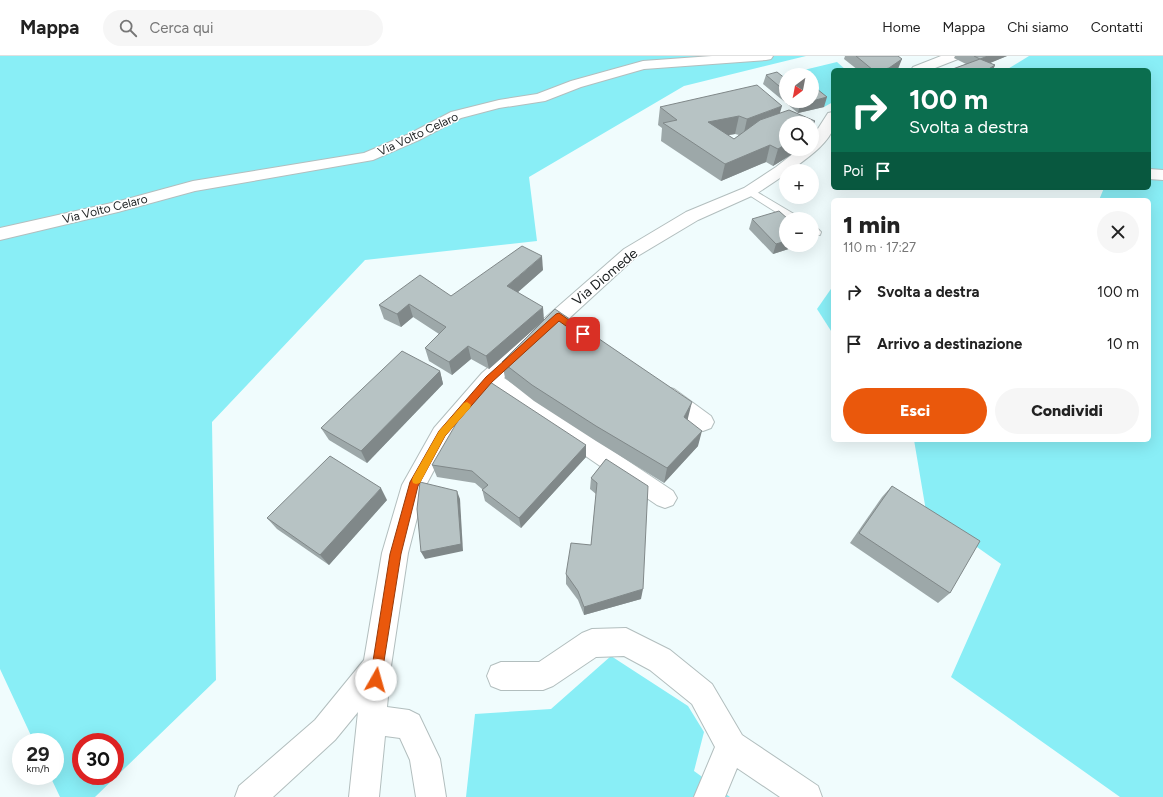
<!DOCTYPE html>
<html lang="it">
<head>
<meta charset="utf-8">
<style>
	:root { --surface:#fff; --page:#f6f6f6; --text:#222; --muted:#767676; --line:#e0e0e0; --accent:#ea580c }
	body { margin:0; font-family:Figtree,sans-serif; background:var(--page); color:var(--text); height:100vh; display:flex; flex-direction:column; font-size:15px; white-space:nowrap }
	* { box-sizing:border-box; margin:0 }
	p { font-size:13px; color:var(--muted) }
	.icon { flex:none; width:22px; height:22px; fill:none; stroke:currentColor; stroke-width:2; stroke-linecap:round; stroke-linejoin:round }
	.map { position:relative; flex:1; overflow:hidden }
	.panel { position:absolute; left:831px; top:142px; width:320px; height:244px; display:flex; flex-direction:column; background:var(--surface); border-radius:6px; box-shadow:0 4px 16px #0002 }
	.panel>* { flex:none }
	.banner { position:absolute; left:831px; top:12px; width:320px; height:122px; border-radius:6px; box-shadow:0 4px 16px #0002; background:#0b6e4f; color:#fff; overflow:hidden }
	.needle { width:26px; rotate:212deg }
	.controls { position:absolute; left:779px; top:12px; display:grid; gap:8px }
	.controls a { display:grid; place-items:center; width:40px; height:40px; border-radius:50%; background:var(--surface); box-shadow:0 4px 16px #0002; font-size:20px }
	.speed { position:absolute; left:12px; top:677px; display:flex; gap:8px; font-size:20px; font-weight:700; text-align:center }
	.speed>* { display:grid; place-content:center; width:52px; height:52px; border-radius:50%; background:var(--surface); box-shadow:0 4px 16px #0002; line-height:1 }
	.speed small { font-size:10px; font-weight:400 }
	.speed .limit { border:6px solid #d22; background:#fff; color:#111 }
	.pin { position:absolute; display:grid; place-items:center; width:34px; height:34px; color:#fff; margin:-17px; border-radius:8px; box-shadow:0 2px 6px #0006 }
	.me { position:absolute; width:44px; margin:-22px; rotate:7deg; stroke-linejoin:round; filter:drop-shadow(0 0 3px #0008) }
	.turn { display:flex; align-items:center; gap:14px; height:84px; padding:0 12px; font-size:18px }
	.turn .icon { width:52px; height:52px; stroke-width:2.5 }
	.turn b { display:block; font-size:28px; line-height:34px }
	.then { display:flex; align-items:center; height:38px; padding:0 12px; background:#0003; gap:8px; font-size:15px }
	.round { display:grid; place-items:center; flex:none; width:42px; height:42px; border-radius:21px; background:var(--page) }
	.summary { display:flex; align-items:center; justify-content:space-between; height:68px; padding:0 12px }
	h1 { font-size:24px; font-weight:800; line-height:30px }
	.cta { display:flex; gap:8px; margin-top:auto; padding:8px 12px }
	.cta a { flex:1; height:46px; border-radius:24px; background:var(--accent); color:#fff; font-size:16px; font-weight:800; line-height:46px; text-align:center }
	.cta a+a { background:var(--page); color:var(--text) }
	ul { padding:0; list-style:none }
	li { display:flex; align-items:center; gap:12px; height:52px; padding:0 12px }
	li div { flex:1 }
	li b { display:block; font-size:15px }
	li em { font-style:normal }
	header { display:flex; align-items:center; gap:24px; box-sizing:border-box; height:56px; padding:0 20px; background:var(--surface); border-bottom:1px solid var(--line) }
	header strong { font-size:19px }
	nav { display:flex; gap:22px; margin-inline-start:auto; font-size:14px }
	.search { width:280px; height:36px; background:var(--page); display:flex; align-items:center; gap:10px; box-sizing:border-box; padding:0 14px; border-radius:22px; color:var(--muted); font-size:15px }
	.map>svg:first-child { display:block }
</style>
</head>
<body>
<header>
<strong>Mappa</strong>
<div class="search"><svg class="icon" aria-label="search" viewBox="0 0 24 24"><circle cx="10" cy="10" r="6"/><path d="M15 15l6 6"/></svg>Cerca qui</div>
<nav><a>Home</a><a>Mappa</a><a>Chi siamo</a><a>Contatti</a></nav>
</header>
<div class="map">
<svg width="1163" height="741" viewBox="0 0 1163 741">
	<rect width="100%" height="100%" fill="#f0fcfd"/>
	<!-- green -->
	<g fill="#89eef6" fill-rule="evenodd">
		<path d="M0 0H806L684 30 529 121 537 185 365 204 212 366 216 624 95 741H60L50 720H55V686H34L0 613ZM81 686H115V720H81Z"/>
		<path d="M1029 0H1163V741H1120L951 621 1001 508 926 455 914 384H1149V144H1099L1104 132H1149V14H1006Z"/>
		<path d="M837 6 846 14H833V46L824 51 812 41V19H786V21L783 19Z"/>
		<path d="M833 230V278L817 253Z"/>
		<path d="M611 600 688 650 704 676 694 715 730 741H466L475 658 551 653Z"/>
	</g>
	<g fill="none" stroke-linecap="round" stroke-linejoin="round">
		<defs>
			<g id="lane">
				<path d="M750 132 799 161 800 163H787L746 137 745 135Z"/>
				<path d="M812 169 816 171 821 176 820 179 812 178Z"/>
			</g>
			<g id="street">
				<path d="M712 0H773L771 3 766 4 644 13 581 31 545 45 499 52 461 62 419 84 373 104 195 135 118 156 0 184V172L116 146 193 125 364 97 409 78 451 56 499 44 537 38 571 25 643 5Z"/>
				<path d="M941 0H960L958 3 930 14H911L913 11Z"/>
				<path d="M833 56C833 60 834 67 833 72 829 88 803 105 790 115H786V118L756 138 698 164 636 201 504 322 673 435 677 442 673 449 665 452 657 449 491 335 450 384 425 431 408 497 391 610 387 651 409 654 419 659 440 703 446 741H416L410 704 400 682 385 680 379 741H349L358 656 335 684 273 741H235L239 730 315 664 364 604 382 497 402 429 434 372 482 317 624 193 686 156 744 132 776 111 799 93H812V82L828 57Z"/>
				<path d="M1149 113 1163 114V124L1149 123Z"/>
				<path d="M666 331 674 333 711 360 714 366 711 372 703 375 695 372 658 345 655 339 658 333Z"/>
				<path d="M626 572 670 594 712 628 742 679 818 730 822 741H780L737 712 725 741H694L715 691 692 648 650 614 624 600 596 601 553 630 543 634H501L491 630 487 620 491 610 501 606H539L582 577 592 573Z"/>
			</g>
		</defs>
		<!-- lane casing -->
		<use href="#lane" stroke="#b2bebe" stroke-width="2"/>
		<!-- street casing -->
		<use href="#street" stroke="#b2bebe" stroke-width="2"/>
		<!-- lane -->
		<use href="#lane" fill="#fff" fill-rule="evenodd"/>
		<!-- street -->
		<use href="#street" fill="#fff" fill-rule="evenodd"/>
	</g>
	<!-- wall -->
	<g fill="#9da8a9" fill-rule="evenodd">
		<path d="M845 0H898V13L896 14H858L844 3Z"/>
		<path d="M955 0H1007L989 7 995 9 993 14H950L966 8 954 2Z"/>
		<path d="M766 19 786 23V45H812L824 51 798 57 763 28Z"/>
		<path d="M660 51 780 57 786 93H799L794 97 773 110 766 106 721 125 661 85 662 72 658 69ZM735 78 739 79 734 83 728 79Z"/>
		<path d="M752 163 801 189 773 198 749 173Z"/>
		<path d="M543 214 518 236 544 264 688 362V364L698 390 664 427 596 385 534 345 505 322 502 306 541 267 489 313 471 303 452 319 429 305 425 292 439 278 413 261 401 271 384 263 379 249 451 240Z"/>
		<path d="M440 315 443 328 367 407 329 384 321 372Z"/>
		<path d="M586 389V401L521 472 485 445 482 433 475 427 437 421 432 409Z"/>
		<path d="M606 403 641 543 584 559 578 544 566 528V518L591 489 596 438 590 433 591 422Z"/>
		<path d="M892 430 950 537 938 547 850 487 882 441Z"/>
		<path d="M387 444 329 509 277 473 267 462Z"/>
	</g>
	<!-- shaded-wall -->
	<g fill="#808889">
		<path d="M988 0H1007L976 13 980 3Z"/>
		<path d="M902 3 898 13 896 14H880Z"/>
		<path d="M995 9 993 14H987Z"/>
		<path d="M827 41 824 51 798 57 800 48Z"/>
		<path d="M782 50 777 67 743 81 747 63Z"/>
		<path d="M739 60 735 78 705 83 708 66Z"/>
		<path d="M815 65 812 74V68Z"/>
		<path d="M786 88V93H799L794 97 773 110 778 93Z"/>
		<path d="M770 89 766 106 721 125 725 108Z"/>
		<path d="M786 185V189H801L773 198 776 188Z"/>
		<path d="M542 200 543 214 509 244 507 230Z"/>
		<path d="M409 248 413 261 401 271 397 258Z"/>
		<path d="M543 251 544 264 489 313 486 300Z"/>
		<path d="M468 290 471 303 452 319 449 306Z"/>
		<path d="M440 315 443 328 367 407 361 395Z"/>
		<path d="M692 346 688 362 681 377 684 361Z"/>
		<path d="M702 375 698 390 664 427 667 412Z"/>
		<path d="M586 389V401L521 472 519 462Z"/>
		<path d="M381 432 387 444 329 509 320 499Z"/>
		<path d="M457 435 460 443 463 495 425 503 421 496Z"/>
		<path d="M643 533 641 543 584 559V551Z"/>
	</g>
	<!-- building -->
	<g fill="#b7c3c4" stroke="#808889">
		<path d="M856 0H898L902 3 889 12 880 14H873Z"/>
		<path d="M974 0H988L980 3Z"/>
		<path d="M980 3 995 9 987 14H950Z"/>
		<path d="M777 16 786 23V36L766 19Z"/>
		<path d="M757 29 782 50 747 63 739 60 708 66 734 83 760 64 789 54 815 65 812 68V67H786V88L778 93 770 89 725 108 663 67 677 64 660 51Z"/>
		<path d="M812 29 827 41 812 45Z"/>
		<path d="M797 45H811L800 48Z"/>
		<path d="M779 155 788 163H786V185L776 188 752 163Z"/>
		<path d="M522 190 542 200 507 230 543 251 486 300 468 290 449 306 425 292 446 271 409 248 397 258 379 249 420 219 451 240Z"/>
		<path d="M555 253 692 346 684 361 702 375 667 412 596 370 532 329 502 306Z"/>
		<path d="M402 295 440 315 361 395 321 372Z"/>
		<path d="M487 324 586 389 519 462 482 434 488 429 472 415 432 409 460 361Z"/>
		<path d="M330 400 381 432 320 499 267 462Z"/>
		<path d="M606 403 648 430 643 533 584 551 578 535 566 518 571 487 591 489 597 427 591 422Z"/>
		<path d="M420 426 457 435 461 488 421 496 417 453Z"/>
		<path d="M892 430 980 485 950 537 859 477Z"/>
	</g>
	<!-- route -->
	<path fill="#ea580c" stroke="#983908" d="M559 257 586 276V280H580L559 265 492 326 445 380 418 430 401 498 381 624 380 628 376 630 371 628 370 624 390 498 410 426 439 375 486 321 556 258Z"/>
	<!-- slow -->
	<path fill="#f59e0b" d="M467 346 471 349 470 352 445 380 420 427 416 428 413 427 412 424 413 421 439 375 464 347Z"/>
	<g text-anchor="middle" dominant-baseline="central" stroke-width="3" stroke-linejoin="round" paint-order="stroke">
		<!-- far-street labels -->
		<g font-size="12" fill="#1b1f20" stroke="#fff">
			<text transform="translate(418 78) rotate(-25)">Via Volto Celaro</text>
			<text transform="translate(105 153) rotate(-14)">Via Volto Celaro</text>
		</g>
		<!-- street labels -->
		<g font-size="14" fill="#1b1f20" stroke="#fff">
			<text transform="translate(605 221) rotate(-40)">Via Diomede</text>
		</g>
	</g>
</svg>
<div class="controls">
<a><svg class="needle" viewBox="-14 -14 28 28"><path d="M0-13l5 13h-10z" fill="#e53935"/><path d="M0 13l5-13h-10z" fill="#767676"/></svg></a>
<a><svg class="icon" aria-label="search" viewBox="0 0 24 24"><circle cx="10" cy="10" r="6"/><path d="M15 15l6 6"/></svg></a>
<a>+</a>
<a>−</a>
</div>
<div class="speed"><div>29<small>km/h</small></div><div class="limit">30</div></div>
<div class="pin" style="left:583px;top:278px;background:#d93025"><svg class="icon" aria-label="arrive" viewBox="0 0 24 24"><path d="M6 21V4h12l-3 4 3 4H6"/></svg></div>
<svg class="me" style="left:376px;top:624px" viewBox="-20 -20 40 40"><circle r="19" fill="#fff"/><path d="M0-13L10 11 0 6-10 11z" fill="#ea580c"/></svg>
<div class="banner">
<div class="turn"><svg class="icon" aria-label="right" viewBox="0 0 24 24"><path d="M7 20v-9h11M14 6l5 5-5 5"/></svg><div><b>100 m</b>Svolta a destra</div></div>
<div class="then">Poi<svg class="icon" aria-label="arrive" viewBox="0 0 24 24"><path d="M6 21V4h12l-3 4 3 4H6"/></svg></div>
</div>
<section class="panel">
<div class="summary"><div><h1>1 min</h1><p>110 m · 17:27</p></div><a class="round"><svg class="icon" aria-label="close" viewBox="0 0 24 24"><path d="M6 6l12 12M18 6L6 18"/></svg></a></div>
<ul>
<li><svg class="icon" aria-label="right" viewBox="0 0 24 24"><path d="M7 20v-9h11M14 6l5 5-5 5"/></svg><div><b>Svolta a destra</b></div><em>100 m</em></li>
<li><svg class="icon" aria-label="arrive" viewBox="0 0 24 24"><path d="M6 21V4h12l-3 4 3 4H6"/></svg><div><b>Arrivo a destinazione</b></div><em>10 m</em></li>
</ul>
<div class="cta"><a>Esci</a><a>Condividi</a></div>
</section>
</div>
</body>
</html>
